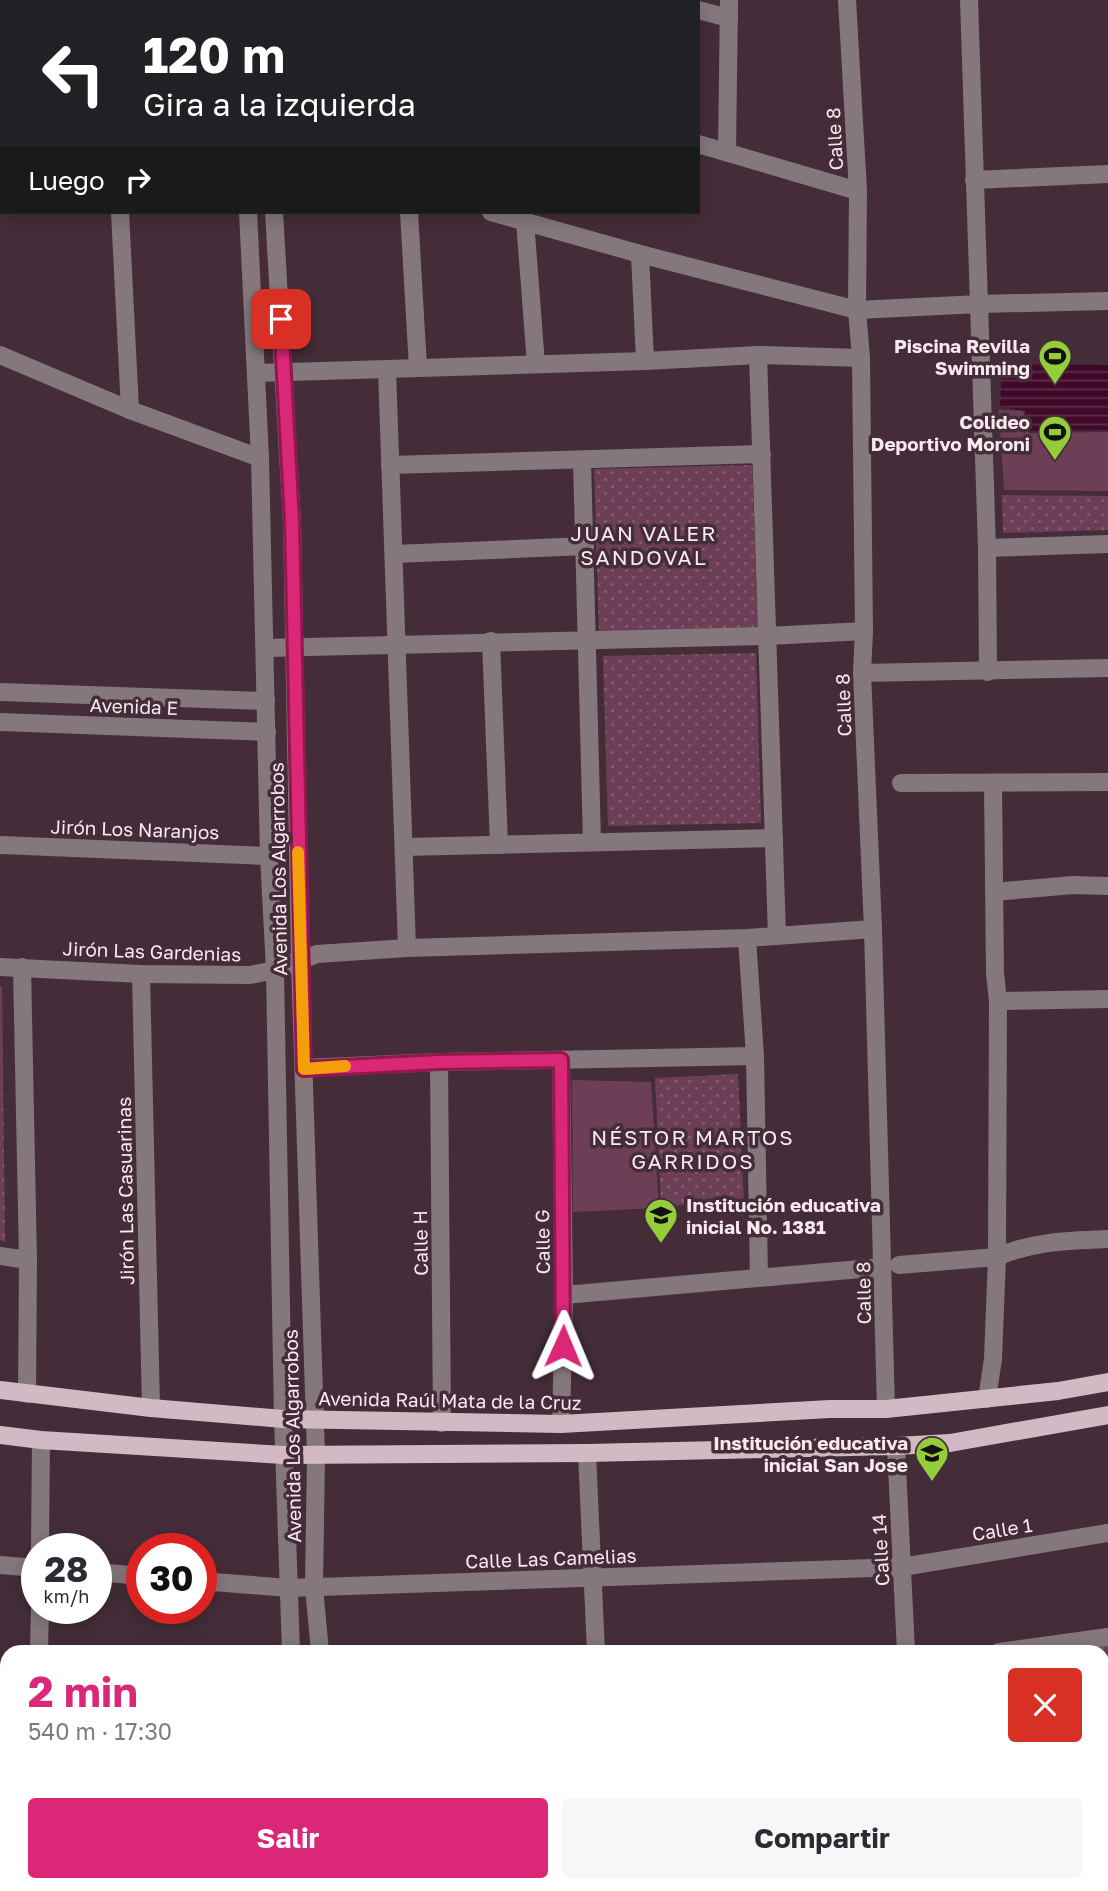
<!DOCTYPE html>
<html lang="es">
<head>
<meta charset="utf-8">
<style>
	:root { --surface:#fff; --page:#f7f7f7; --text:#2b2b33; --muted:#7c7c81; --accent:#db2777 }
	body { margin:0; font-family:"Golos Text",sans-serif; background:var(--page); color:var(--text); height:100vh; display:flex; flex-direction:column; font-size:26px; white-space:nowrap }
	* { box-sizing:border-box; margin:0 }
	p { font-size:23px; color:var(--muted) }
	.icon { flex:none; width:38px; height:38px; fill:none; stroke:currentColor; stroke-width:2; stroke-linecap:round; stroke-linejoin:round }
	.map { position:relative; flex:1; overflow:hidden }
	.sheet { position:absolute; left:0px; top:1645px; width:1110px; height:247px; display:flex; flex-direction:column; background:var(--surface); border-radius:21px 21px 0 0; box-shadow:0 4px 18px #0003 }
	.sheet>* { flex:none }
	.hud { position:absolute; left:0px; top:0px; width:700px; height:214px; box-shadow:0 4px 18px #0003; background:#202124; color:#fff; overflow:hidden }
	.speed { position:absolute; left:21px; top:1533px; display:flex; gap:14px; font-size:35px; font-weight:700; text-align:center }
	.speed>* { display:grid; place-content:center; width:91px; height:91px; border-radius:50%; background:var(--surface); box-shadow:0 4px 18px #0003; line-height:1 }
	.speed small { font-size:18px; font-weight:400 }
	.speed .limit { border:10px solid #d22; background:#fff; color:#111 }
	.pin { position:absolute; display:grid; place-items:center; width:60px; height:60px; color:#fff; margin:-30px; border-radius:14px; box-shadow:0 4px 10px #0006 }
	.me { position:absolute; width:77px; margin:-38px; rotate:1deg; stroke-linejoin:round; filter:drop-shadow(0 0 5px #0008) }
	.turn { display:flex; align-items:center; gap:24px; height:147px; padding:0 28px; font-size:32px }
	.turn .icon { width:91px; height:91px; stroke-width:2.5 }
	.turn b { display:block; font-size:49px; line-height:60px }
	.then { display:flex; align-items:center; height:66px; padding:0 28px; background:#0003; gap:14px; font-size:26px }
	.round { display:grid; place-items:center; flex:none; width:74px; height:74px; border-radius:7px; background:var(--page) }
	.head { display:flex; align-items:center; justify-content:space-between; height:119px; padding:0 28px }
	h1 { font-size:42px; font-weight:700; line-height:52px; color:var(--accent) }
	.action { display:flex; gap:14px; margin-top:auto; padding:14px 28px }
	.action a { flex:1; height:80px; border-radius:7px; background:var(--accent); color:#fff; font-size:28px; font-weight:700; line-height:80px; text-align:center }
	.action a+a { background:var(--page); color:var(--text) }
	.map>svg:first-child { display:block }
</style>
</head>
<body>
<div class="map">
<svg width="1108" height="1891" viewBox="0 0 1108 1891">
	<defs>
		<pattern id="park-dots" width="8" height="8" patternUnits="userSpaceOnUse" patternTransform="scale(1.75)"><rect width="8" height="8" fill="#6d3f56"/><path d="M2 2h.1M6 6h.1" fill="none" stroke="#835b6f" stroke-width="1.8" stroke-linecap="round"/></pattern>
		<pattern id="water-rules" width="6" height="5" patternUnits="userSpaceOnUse" patternTransform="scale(1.75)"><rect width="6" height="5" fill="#400929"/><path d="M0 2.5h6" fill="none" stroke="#5c2d48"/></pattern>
	</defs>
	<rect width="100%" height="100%" fill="#442d38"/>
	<!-- grass -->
	<g fill="#6d3f56">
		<path d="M999 410 1023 411 1029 433 1108 432V491L1004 490Z"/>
		<path d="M572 1080 651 1082 659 1208 573 1212Z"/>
	</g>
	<!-- park -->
	<g fill="url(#park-dots)">
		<path d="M752 465 758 629 599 632 594 469Z"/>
		<path d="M1002 495 1108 496V530L1003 533Z"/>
		<path d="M756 653 761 823 608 826 603 656Z"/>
		<path d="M0 986 2 987 5 1242 0 1240Z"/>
		<path d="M738 1074 744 1203 661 1206 655 1078Z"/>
		<path d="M1108 1644V1722L1103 1723 1102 1652H1081L1080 1648Z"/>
		<path d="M0 1722 7 1723V1829L0 1828Z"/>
		<path d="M468 1885H637L638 1891H469Z"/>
	</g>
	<!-- water -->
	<path fill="url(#water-rules)" d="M1002 363 1108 365V430L1029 431 1025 411 1000 407Z"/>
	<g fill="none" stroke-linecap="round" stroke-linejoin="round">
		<!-- minor -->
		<g stroke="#84787d" stroke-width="18">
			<path d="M214 0 218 2"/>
			<path d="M268 0V2"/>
			<path d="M401 0V2"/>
			<path d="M659 0 666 2"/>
			<path d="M847 0 858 191 857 310 861 358 864 631 862 673 873 929 886 1409"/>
			<path d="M969 0 987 548 988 672"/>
			<path d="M241 2V0"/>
			<path d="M545 2V0"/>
			<path d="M698 10 729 18"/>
			<path d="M0 52 2 53"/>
			<path d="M698 144 858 191"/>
			<path d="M0 150 2 146"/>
			<path d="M727 152 729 0"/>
			<path d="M974 180 1108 174"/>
			<path d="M120 212 130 410"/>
			<path d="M248 212 260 458 269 856 275 970 283 1419 291 1652"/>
			<path d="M274 212 292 522 300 962 316 1455 314 1587 320 1652"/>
			<path d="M409 212 418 368"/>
			<path d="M491 212 640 254 857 310 979 304 1108 301"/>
			<path d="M525 221 536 364"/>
			<path d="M640 254 645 361"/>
			<path d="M0 355 130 410 260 458"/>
			<path d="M758 355 777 936"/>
			<path d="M387 369 407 948"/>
			<path d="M256 373 645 361 758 355 861 358"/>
			<path d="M582 460 592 842"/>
			<path d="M390 465 762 454"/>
			<path d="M987 548 1108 544"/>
			<path d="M394 554 585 546"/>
			<path d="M491 641 499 845"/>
			<path d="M265 648 767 636 864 631"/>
			<path d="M862 673 1108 668"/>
			<path d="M0 692 266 701"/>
			<path d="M0 722 267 732"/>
			<path d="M901 783 1108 782"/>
			<path d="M0 845 269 856"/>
			<path d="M405 847 774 838"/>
			<path d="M994 892 1073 885 1108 886"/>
			<path d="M747 938 755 1056 759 1278"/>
			<path d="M0 967 141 974 250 975 275 970 317 954 407 948 747 938 873 929"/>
			<path d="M22 967 28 1260 27 1394"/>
			<path d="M141 974 151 1408"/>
			<path d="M998 1001 1108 999"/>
			<path d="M561 1060 564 1295 561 1424"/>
			<path d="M439 1062 442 1423"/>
			<path d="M304 1068 439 1062 755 1056"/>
			<path d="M0 1256 28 1260"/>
			<path d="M899 1265 997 1257C1032 1241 1070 1241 1108 1239"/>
			<path d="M564 1295 883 1267"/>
			<path d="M987 1399 993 1359 997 1257 998 1001 995 973 993 783"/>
			<path d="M896 1446 906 1652"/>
			<path d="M587 1453 596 1652"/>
			<path d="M40 1549 41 1440"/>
			<path d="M0 1565 37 1568"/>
			<path d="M96 1572 142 1576"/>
			<path d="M201 1581 289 1588 902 1567 1108 1533"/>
			<path d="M39 1652 40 1608"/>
			<path d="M999 1652 1108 1637"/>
			<path d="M0 1701 7 1702"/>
			<path d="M1102 1729H1108"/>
			<path d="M1102 1827 1108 1826"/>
			<path d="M0 1845H7"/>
			<path d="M45 1885V1891"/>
			<path d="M298 1885V1891"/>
			<path d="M329 1885V1891"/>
			<path d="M457 1885V1891"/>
			<path d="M658 1885V1891"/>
			<path d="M775 1885V1891"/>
			<path d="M918 1885V1891"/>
			<path d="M1021 1885 1022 1891"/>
		</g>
		<!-- major -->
		<g stroke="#d2bac4" stroke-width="18">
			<path d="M0 1390 151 1408 283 1419 561 1424 830 1409H886L1058 1391 1108 1382"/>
			<path d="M0 1435 41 1440 284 1455 587 1453 896 1446 950 1443 1108 1415"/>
		</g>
	</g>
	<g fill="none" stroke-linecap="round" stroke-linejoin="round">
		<defs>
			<path id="route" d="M281 319 292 522 304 1069 439 1062 561 1060 563 1346"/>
		</defs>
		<!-- route casing -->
		<use href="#route" stroke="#8e194d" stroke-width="18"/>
		<!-- route -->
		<use href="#route" stroke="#db2777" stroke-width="12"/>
		<!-- slow -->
		<path stroke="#f59e0b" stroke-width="12" d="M298 852 304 1069 345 1066"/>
	</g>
	<!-- icons -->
	<defs>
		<symbol id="stadium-pin" viewBox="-11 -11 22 30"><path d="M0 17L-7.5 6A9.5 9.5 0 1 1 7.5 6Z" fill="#95cc3a" stroke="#442d38"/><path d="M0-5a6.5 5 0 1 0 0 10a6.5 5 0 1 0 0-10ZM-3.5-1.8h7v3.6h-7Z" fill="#111"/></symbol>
		<symbol id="school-pin" viewBox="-11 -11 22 30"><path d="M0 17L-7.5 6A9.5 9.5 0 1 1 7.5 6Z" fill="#95cc3a" stroke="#442d38"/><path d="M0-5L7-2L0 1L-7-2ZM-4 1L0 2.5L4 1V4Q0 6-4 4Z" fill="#111"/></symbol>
	</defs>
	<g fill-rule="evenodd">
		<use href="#stadium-pin" x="1036" y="337" width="38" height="52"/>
		<use href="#stadium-pin" x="1036" y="413" width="38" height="52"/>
		<use href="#school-pin" x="642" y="1196" width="38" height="52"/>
		<use href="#school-pin" x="913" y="1434" width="38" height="52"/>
	</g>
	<g text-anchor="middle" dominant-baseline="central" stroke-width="7" stroke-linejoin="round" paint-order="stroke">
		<!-- street labels -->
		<g font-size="19" fill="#f8e9f0" stroke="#442d38">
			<text transform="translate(834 139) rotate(-93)">Calle 8</text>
			<text transform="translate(843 705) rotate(-92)">Calle 8</text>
			<text transform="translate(134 706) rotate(2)">Avenida E</text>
			<text transform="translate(135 829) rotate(2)">Jirón Los Naranjos</text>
			<text transform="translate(278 869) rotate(-91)">Avenida Los Algarrobos</text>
			<text transform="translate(152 951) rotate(2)">Jirón Las Gardenias</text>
			<text transform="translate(125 1191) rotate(-91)">Jirón Las Casuarinas</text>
			<text transform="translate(542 1242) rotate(-91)">Calle G</text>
			<text transform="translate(420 1243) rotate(-91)">Calle H</text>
			<text transform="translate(863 1293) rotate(-91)">Calle 8</text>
			<text transform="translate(450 1400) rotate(1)">Avenida Raúl Mata de la Cruz</text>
			<text transform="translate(292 1436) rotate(-91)">Avenida Los Algarrobos</text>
			<text transform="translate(1002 1529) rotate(-9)">Calle 1</text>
			<text transform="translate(880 1550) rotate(-93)">Calle 14</text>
			<text transform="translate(551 1558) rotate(-2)">Calle Las Camelias</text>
		</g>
		<!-- poi labels -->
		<g font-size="19" font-weight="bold" fill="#f8e9f0" stroke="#442d38" text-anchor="end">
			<text x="1030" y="345">Piscina Revilla<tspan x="1030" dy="22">Swimming</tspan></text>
			<text x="1030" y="421">Colideo<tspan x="1030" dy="22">Deportivo Moroni</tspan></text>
			<text x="686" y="1204" text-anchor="start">Institución educativa<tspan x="686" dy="22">inicial No. 1381</tspan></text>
			<text x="908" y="1442">Institución educativa<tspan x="908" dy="22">inicial San Jose</tspan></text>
		</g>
		<!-- neighbourhood labels -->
		<g font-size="21" letter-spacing="2" fill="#f8e9f0" stroke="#442d38">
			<text x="644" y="533">JUAN VALER<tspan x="644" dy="24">SANDOVAL</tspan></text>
			<text x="693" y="1137">NÉSTOR MARTOS<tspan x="693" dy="24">GARRIDOS</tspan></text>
		</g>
	</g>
</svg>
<div class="speed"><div>28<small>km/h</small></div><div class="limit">30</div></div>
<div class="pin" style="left:281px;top:319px;background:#d93025"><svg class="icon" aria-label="arrive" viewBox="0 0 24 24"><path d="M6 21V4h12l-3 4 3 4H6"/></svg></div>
<svg class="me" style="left:563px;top:1346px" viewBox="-20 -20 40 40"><path d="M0-17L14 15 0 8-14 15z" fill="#db2777" stroke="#fff" stroke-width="4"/></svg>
<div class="hud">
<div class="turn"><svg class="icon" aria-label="left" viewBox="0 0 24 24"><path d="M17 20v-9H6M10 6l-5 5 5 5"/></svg><div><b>120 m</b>Gira a la izquierda</div></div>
<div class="then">Luego<svg class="icon" aria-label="right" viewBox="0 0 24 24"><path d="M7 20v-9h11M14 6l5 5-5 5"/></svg></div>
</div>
<section class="sheet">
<div class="head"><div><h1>2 min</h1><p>540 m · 17:30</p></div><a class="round" style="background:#d93025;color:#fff"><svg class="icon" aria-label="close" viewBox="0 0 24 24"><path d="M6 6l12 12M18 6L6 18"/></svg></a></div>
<div class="action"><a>Salir</a><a>Compartir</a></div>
</section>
</div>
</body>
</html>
